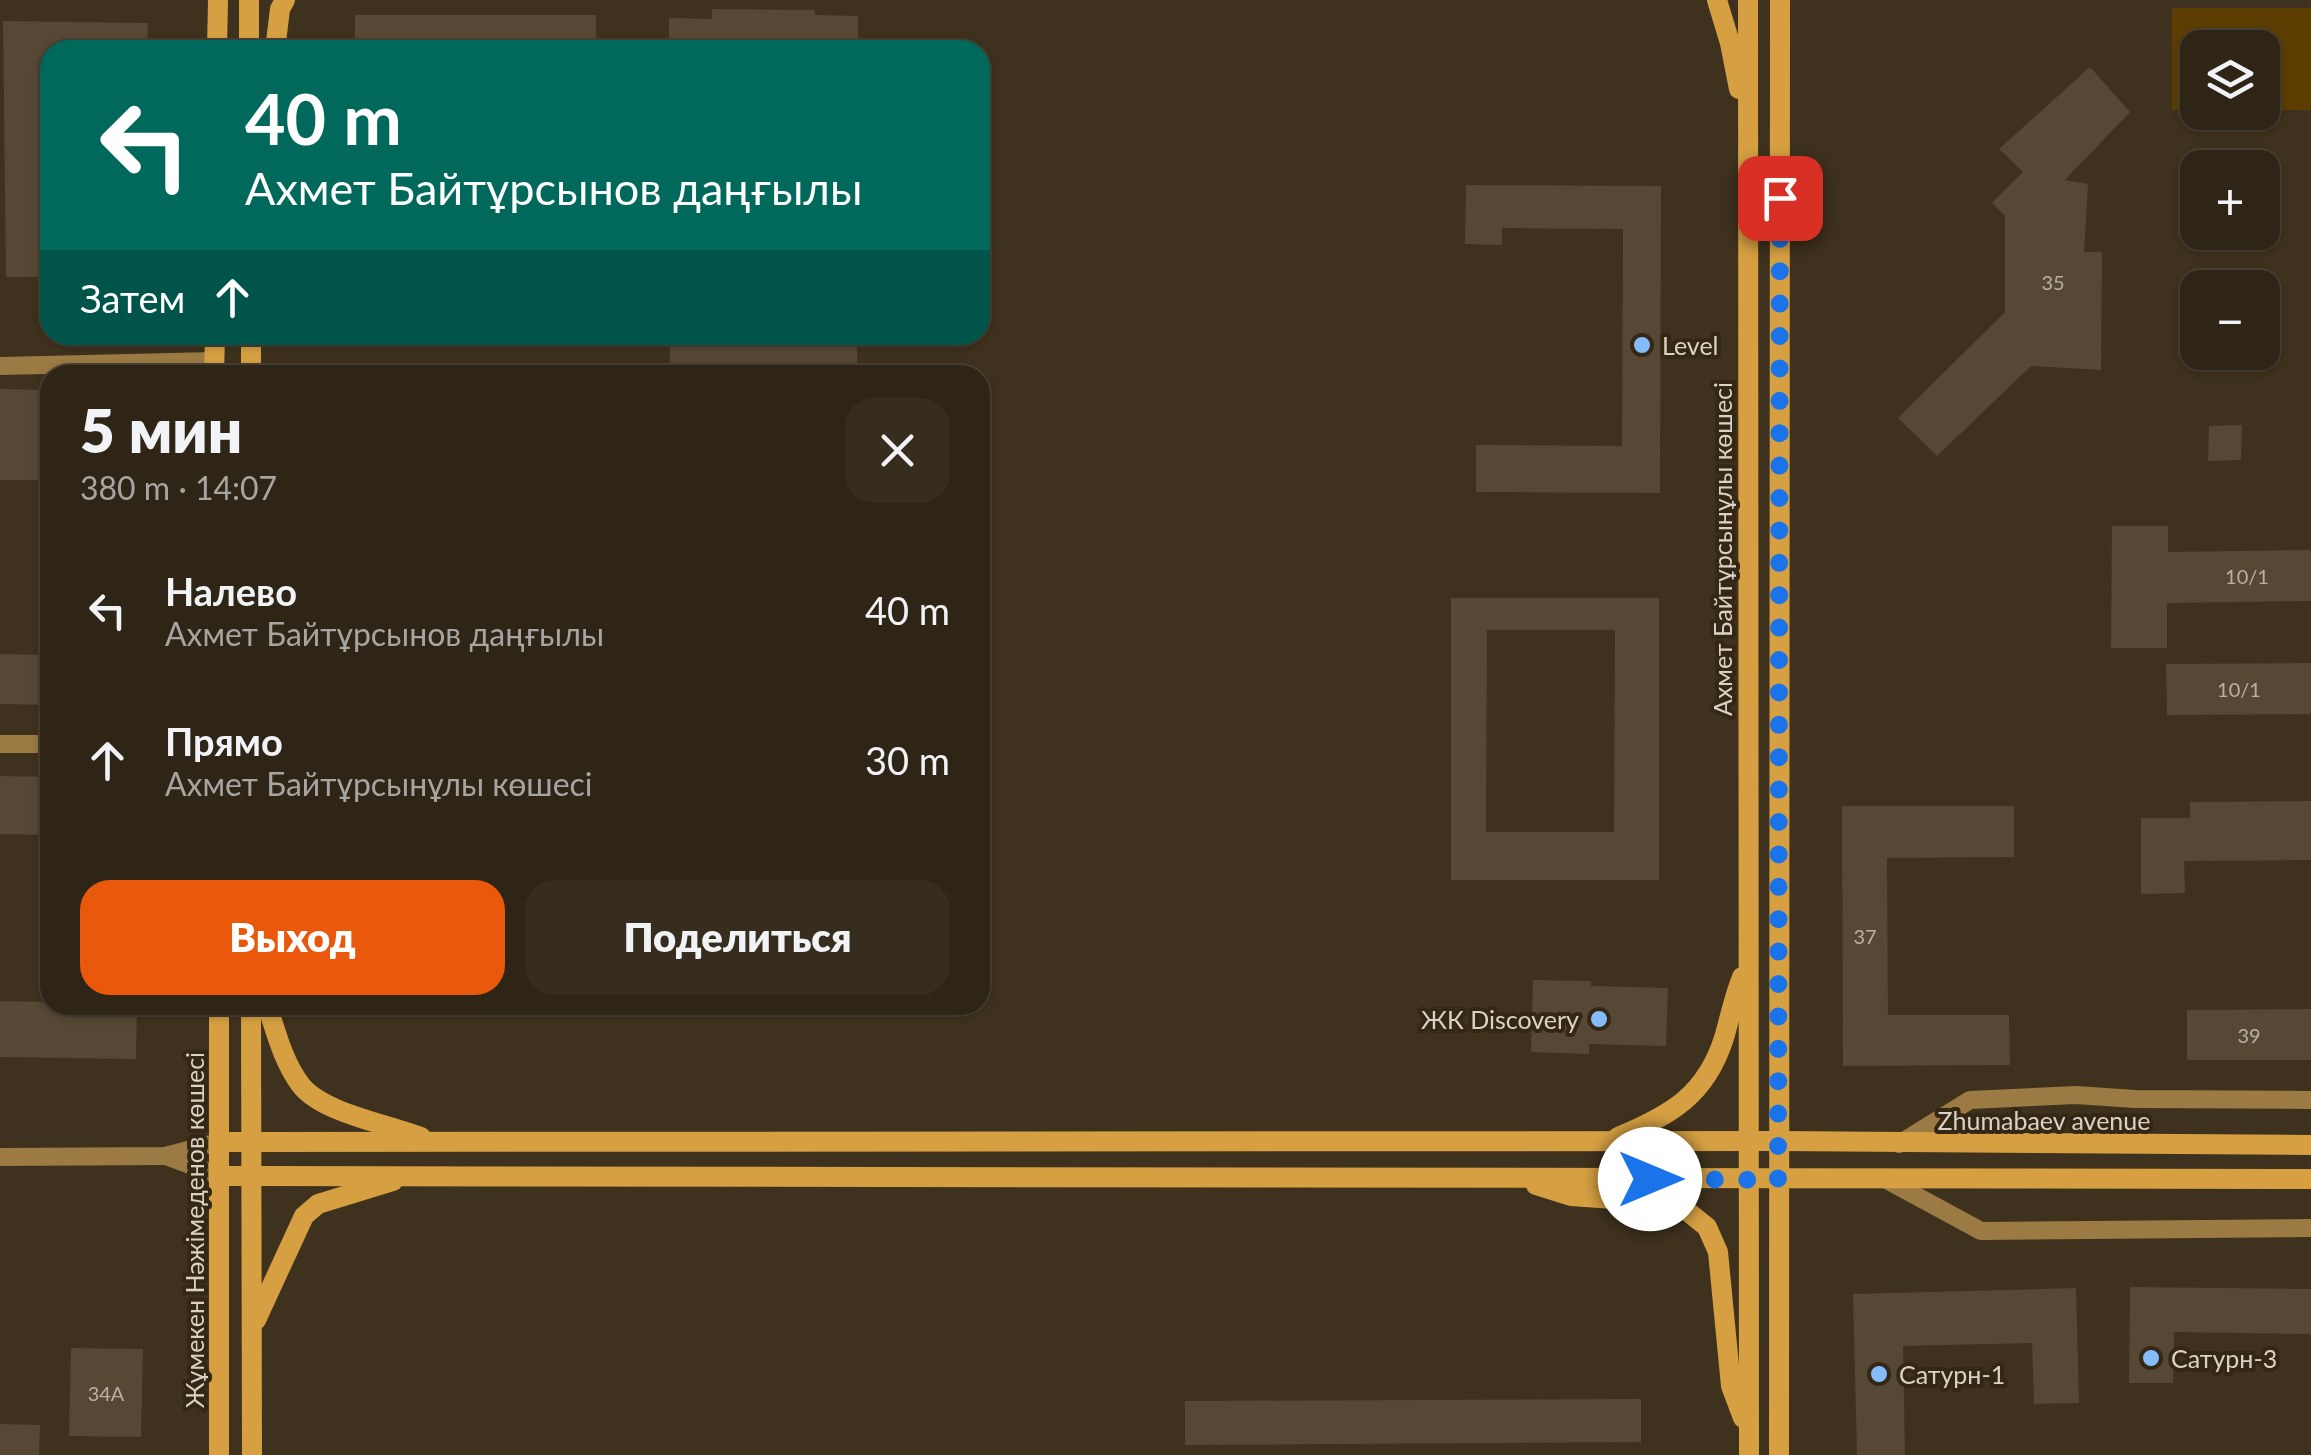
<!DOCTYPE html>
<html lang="ru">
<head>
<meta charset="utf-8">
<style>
	:root { --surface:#2e2516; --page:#362d1f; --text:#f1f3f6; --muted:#a7a5a1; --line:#494235; --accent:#ea580c }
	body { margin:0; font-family:Lato,sans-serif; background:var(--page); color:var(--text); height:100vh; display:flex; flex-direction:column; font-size:38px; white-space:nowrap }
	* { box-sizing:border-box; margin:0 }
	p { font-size:32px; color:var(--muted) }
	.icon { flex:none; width:55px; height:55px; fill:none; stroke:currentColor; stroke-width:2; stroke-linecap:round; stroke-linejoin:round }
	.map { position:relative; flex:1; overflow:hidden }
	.side { position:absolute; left:40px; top:365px; width:950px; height:650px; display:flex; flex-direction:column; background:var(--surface); border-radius:30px; box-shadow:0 2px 8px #0004,0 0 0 2px var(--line) }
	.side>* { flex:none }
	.hud { position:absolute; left:40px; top:40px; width:950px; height:305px; border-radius:30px; box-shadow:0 2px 8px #0004,0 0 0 2px var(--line); background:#00695c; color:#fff; overflow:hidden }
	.tools { position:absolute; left:2180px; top:30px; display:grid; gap:20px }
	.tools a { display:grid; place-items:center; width:100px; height:100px; border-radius:20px; background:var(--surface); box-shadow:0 2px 8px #0004,0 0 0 2px var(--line); font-size:50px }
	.pin { position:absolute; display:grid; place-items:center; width:85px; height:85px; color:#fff; margin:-42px; border-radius:20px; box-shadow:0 5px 15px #0006 }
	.me { position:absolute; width:110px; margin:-55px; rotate:90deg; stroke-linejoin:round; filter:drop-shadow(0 0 8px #0008) }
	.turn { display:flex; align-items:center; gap:35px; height:210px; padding:0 40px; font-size:45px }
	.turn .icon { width:130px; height:130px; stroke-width:2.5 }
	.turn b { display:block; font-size:70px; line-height:85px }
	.then { display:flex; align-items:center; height:95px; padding:0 40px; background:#0003; gap:20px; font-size:38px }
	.round { display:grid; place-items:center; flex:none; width:105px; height:105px; border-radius:30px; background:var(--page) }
	.overview { display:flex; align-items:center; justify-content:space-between; height:170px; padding:0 40px }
	h1 { font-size:60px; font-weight:800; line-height:75px }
	.action { display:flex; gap:20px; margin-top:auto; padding:20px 40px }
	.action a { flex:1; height:115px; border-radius:30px; background:var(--accent); color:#fff; font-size:40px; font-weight:800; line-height:115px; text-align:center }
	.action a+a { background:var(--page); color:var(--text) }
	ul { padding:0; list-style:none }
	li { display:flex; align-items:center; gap:30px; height:150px; padding:0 40px }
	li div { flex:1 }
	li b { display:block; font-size:38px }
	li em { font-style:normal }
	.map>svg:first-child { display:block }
</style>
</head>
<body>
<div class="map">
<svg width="2311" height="1455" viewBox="0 0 2311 1455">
	<rect width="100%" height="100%" fill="#3e311d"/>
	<!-- green -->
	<path fill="#5c3e02" d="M2172 8H2311V110H2263L2262 48H2198L2197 110H2172Z"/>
	<!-- building -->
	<g fill="#564834" fill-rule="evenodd">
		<path d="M712 9 815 10V15L858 16V50H669V18L712 19Z"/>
		<rect x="355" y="15" width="241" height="35"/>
		<path d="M3 21 148 23 147 50H50V277H6Z"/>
		<path d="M2090 67 2130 112 2065 180 2088 184 2084 252H2102L2101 370 2031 366 1937 456 1898 418 2005 312V216L1992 203 2023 172 1999 149Z"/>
		<path d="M1466 185 1661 186 1660 493 1476 492V445L1622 446 1623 229 1502 228V245L1465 244Z"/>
		<path d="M670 335H696V341L830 340 829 335H857V375H670Z"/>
		<path d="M0 389 50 390V436H42V480H0Z"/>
		<path d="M2242 425 2241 460 2208 461 2209 426Z"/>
		<path d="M2112 526H2168V552L2311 550V601L2167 603V648H2111Z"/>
		<path d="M1451 598H1659V880H1451ZM1487 630H1615L1614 832H1486Z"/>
		<path d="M0 654 50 655V705L0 704Z"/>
		<path d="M2311 663V714L2167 715 2166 664Z"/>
		<path d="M0 776 50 777V835L0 834Z"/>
		<path d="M2311 801V860L2184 861 2185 893 2141 894V818H2190V802Z"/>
		<path d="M1842 806H2014V857L1887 858 1888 1015H2009L2010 1065 1843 1066Z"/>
		<path d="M1533 980 1591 981V986L1668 988 1666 1046 1589 1044V1054L1531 1052Z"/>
		<path d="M0 1001 50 1002V1005H137L136 1059 0 1057Z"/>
		<path d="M2311 1009V1060H2187V1010Z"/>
		<path d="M2130 1287 2311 1289V1334L2174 1332 2173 1383H2129Z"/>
		<path d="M2076 1288 2079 1403 2034 1404 2032 1343 1903 1346 1905 1455H1857L1853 1294Z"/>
		<path d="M71 1348 143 1349 141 1437 69 1436Z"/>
		<path d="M1641 1399V1442L1185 1445V1401Z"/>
		<path d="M0 1424 40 1425 39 1455H0Z"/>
	</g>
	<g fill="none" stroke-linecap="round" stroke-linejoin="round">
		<!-- street -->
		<g stroke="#9b7a43" stroke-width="18">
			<path d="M0 366 214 361"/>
			<path d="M0 744H50"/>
			<path d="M1899 1144 1970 1100 2076 1095 2135 1099 2311 1100"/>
			<path d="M166 1156 220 1176"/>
			<path d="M0 1157 165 1156 219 1142"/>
			<path d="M1885 1179 1981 1231 2311 1228"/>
		</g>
		<!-- secondary -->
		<g stroke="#d6a042" stroke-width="20">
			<path d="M249 0V50"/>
			<path d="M1717 0 1730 43 1739 89"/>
			<path d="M1748 0 1749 1455"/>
			<path d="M217 50 218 0"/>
			<path d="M275 50 280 9 285 0"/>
			<path d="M251 335V375"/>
			<path d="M214 375 215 335"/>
			<path d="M251 1005 252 1455"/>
			<path d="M267 1005C276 1032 283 1061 300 1084 321 1113 388 1124 421 1137"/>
			<path d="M1618 1137C1671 1115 1706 1095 1724 1038 1730 1017 1734 997 1742 977"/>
			<path d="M219 1142 1777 1141 2311 1145"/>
			<path d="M220 1176 2311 1179"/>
			<path d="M1536 1185 1571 1196 1656 1202 1687 1211 1707 1227 1718 1252 1731 1386 1743 1418"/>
			<path d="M256 1320 304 1216 318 1204 393 1181"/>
			<path d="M219 1455V1005"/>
			<path d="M1779 1455 1780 0"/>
		</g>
	</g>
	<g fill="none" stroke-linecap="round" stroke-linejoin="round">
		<!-- route -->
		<path stroke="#1a73e8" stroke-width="18" stroke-dasharray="0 32.4" d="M1650 1179 1778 1180 1780 198"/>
	</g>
	<!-- markers -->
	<g fill="#84bcfb" stroke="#342713" stroke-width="4">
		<circle cx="1642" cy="345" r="10"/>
		<circle cx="1599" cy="1019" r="10"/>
		<circle cx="2151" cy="1358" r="10"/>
		<circle cx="1879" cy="1374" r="10"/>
	</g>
	<g text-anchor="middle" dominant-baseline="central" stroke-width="8" stroke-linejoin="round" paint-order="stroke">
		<!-- number labels -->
		<g font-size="20" fill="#b9b0a2">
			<text x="2053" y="282">35</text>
			<text x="2247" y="576">10/1</text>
			<text x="2239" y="689">10/1</text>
			<text x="1865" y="936">37</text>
			<text x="2249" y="1035">39</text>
			<text x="106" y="1393">34А</text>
		</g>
		<!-- poi labels -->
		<g font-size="25" fill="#dad2c6" stroke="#342713" text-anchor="start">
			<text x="1662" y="345">Level</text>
			<text x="1579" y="1019" text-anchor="end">ЖК Discovery</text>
			<text x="2171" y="1358">Сатурн-3</text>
			<text x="1899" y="1374">Сатурн-1</text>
		</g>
		<!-- street labels -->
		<g font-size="25" fill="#dad2c6" stroke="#342713">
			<text transform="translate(1722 549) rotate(-90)">Ахмет Байтұрсынұлы көшесі</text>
			<text x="2044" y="1120">Zhumabaev avenue</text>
			<text transform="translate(194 1230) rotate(-90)">Жұмекен Нәжімеденов көшесі</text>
		</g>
	</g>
</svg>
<div class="tools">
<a><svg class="icon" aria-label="layers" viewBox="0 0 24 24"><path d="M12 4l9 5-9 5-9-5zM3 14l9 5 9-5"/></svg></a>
<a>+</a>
<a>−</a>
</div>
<div class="pin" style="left:1780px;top:198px;background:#d93025"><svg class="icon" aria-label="arrive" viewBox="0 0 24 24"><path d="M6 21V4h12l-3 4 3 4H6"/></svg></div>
<svg class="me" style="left:1650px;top:1179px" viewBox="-20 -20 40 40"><circle r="19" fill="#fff"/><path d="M0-13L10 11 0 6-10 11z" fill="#1a73e8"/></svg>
<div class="hud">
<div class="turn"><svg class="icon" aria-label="left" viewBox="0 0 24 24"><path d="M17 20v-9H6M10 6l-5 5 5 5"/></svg><div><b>40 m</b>Ахмет Байтұрсынов даңғылы</div></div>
<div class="then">Затем<svg class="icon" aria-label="ahead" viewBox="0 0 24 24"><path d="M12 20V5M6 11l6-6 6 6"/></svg></div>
</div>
<section class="side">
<div class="overview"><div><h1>5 мин</h1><p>380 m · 14:07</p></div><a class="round"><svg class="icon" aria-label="close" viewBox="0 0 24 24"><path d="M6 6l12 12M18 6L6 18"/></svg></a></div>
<ul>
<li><svg class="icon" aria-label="left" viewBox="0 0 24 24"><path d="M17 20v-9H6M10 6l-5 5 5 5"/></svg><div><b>Налево</b><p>Ахмет Байтұрсынов даңғылы</p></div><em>40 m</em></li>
<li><svg class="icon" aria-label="ahead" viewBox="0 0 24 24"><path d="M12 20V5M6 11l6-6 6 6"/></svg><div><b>Прямо</b><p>Ахмет Байтұрсынұлы көшесі</p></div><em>30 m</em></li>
</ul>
<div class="action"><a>Выход</a><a>Поделиться</a></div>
</section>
</div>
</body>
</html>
